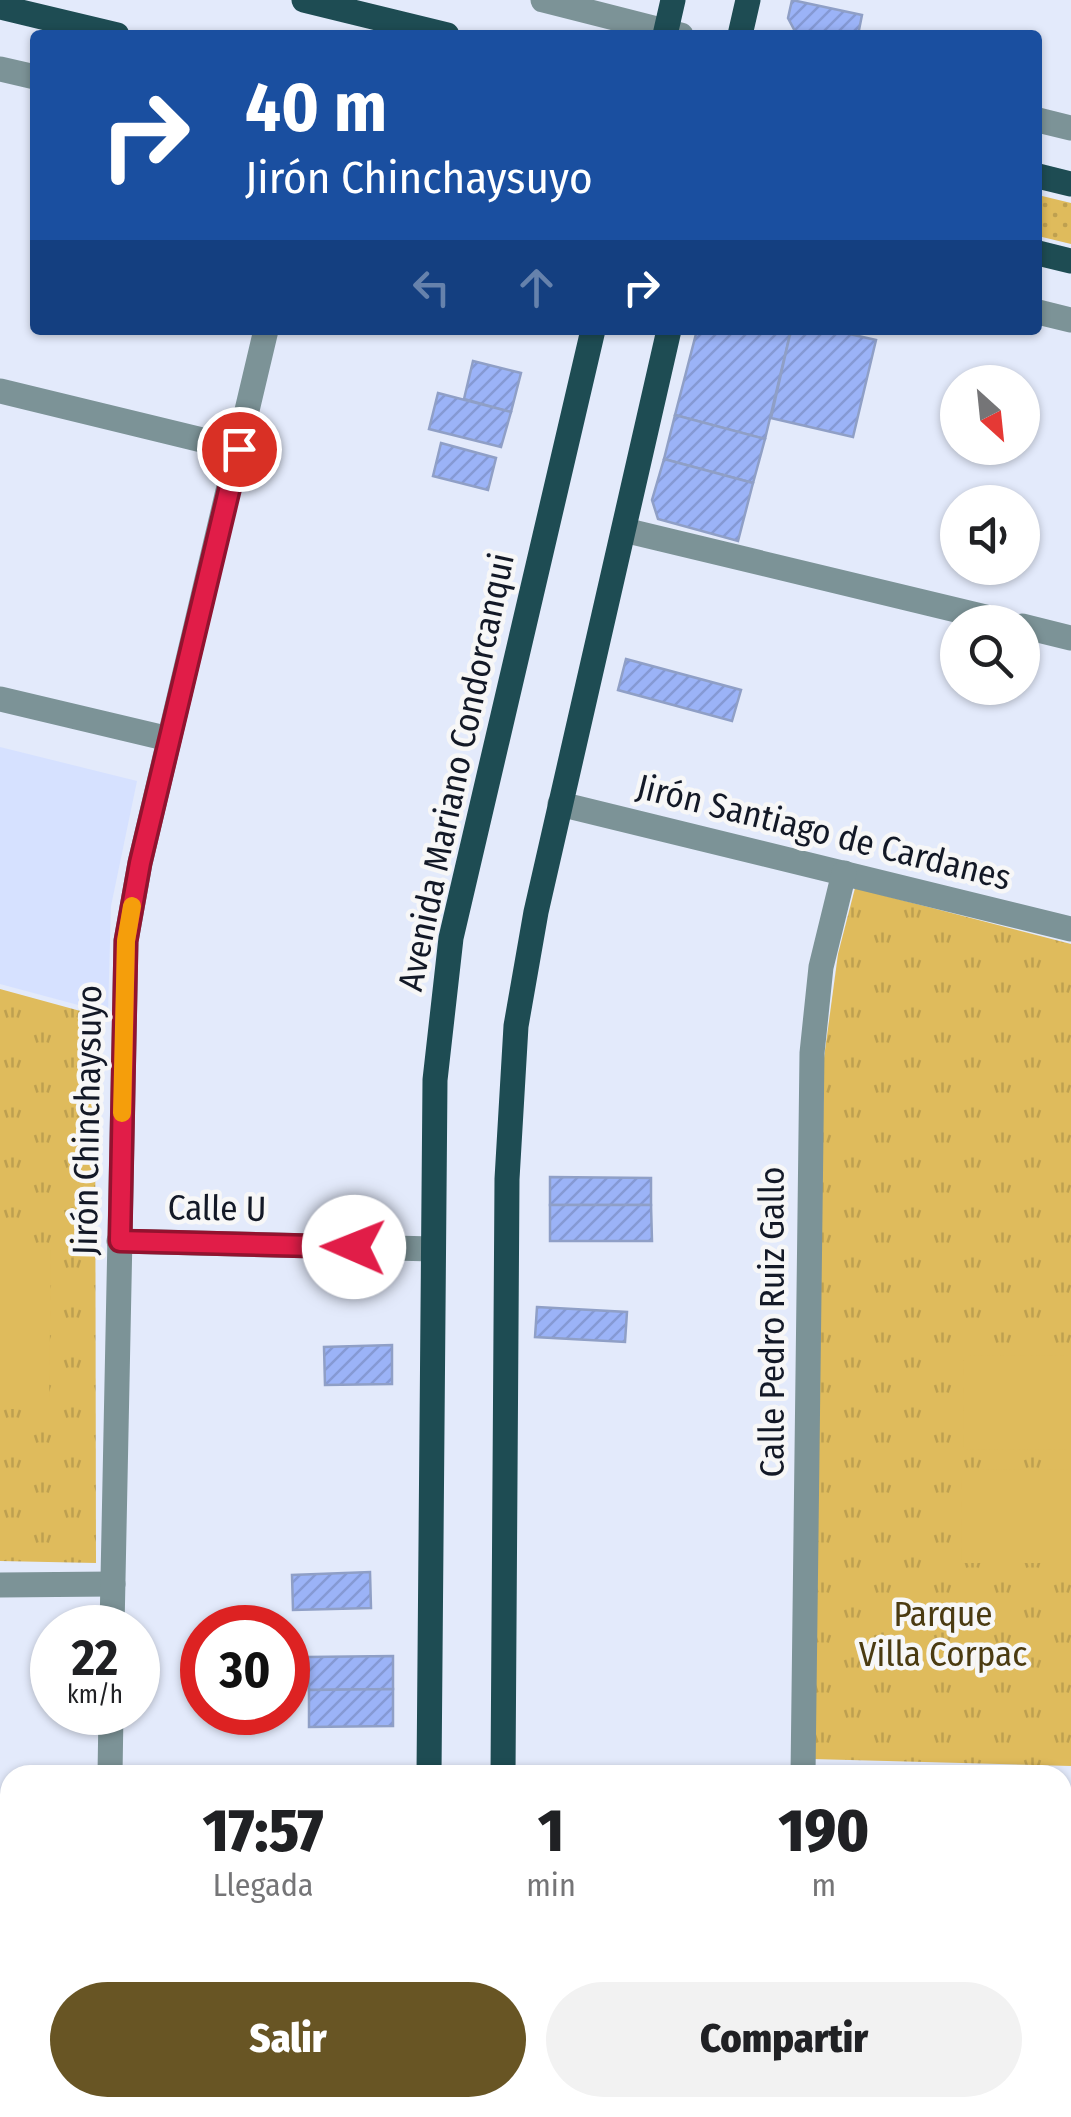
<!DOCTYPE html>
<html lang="es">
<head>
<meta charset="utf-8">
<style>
	:root { --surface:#fff; --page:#f2f2f2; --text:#202124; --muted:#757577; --accent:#685524 }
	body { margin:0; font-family:"Fira Sans Condensed",sans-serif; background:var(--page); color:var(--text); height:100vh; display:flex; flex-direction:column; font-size:38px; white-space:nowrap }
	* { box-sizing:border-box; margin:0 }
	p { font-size:32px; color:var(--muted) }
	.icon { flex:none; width:55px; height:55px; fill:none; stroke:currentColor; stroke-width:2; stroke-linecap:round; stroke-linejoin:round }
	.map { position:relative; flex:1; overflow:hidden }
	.sheet { position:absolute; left:0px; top:1765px; width:1072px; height:352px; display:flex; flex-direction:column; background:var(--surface); border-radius:30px 30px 0 0; box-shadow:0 2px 8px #0004 }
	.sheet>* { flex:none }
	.banner { position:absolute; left:30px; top:30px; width:1012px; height:305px; border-radius:10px; box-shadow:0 2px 8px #0004; background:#1a4fa0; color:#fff; overflow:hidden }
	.needle { width:65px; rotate:153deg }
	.buttons { position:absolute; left:940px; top:365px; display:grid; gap:20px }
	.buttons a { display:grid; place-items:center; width:100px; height:100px; border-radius:50%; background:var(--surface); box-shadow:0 2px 8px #0004; font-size:50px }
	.speed { position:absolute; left:30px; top:1605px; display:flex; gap:20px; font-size:50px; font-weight:700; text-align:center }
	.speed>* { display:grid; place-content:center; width:130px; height:130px; border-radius:50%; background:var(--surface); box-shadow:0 2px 8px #0004; line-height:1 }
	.speed small { font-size:25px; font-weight:400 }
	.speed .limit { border:15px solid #d22; background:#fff; color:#111 }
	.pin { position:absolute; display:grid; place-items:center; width:85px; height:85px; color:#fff; margin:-42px; border:5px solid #fff; border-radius:50%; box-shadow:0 2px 10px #0007 }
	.me { position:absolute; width:110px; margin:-55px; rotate:271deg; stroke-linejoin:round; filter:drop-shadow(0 0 8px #0008) }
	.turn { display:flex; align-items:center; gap:35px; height:210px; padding:0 50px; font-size:45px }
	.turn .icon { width:130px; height:130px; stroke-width:2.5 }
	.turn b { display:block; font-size:70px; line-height:85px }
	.lanes { display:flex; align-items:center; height:95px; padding:0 50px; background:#0003; justify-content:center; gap:50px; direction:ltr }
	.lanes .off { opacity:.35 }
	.eta { display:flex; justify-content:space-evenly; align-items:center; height:170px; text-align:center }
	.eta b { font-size:60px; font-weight:800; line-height:70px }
	.primary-button { display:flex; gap:20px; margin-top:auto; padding:20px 50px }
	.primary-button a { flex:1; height:115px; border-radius:60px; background:var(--accent); color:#fff; font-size:40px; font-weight:800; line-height:115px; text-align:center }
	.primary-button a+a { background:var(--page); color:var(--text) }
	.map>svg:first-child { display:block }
</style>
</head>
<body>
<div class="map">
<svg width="1071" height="2117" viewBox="0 0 1071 2117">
	<defs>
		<pattern id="grass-dots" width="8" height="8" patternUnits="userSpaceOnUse" patternTransform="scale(2.5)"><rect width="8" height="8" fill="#dfbb5c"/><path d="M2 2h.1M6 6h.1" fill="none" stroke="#bea050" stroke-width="1.8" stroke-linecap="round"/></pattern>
		<pattern id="park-tufts" width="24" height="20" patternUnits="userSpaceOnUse" patternTransform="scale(2.5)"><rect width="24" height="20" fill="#dfbb5c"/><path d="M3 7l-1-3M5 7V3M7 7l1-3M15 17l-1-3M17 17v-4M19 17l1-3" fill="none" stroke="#bea050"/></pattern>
		<pattern id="building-hatch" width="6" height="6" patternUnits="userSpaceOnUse" patternTransform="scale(2.5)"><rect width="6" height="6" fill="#9bb3f7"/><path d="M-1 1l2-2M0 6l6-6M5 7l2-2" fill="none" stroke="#8599d4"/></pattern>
	</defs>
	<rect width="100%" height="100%" fill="#e3eafb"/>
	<!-- built -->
	<path fill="#d6e1ff" d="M0 747 137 781 111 906 108 1013 0 984Z"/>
	<!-- grass -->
	<path fill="url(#grass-dots)" d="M1038 195 1071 203V244L1038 236Z"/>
	<!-- park -->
	<g fill="url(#park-tufts)">
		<path d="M855 888 1071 944V1766L812 1759 824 1058 838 954Z"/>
		<path d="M0 989 95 1015 96 1563 0 1561Z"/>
	</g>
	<!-- garden -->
	<g fill="#dfbb5c">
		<path d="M0 1248H51L49 1409H0Z"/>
		<path d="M964 1355 1071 1356V1450L963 1449Z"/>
		<path d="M962 1469 1071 1470V1563H961Z"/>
	</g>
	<!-- building -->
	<g fill="url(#building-hatch)" stroke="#8f9fc6" stroke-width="2.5">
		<path d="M792 0 862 15 858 35H797L788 18Z"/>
		<path d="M697 330H791L765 439 675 415Z"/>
		<path d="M791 330H832L876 340 853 437 771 418Z"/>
		<path d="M473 361 521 373 511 412 464 399Z"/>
		<path d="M438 393 511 412 501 447 429 429Z"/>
		<path d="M675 415 765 439 753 483 664 459Z"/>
		<path d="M441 443 496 458 488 490 433 476Z"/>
		<path d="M664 459 753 483 738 541 658 519 652 500Z"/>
		<path d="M626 659 741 690 732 721 618 690Z"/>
		<path d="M550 1177 651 1178V1205H550Z"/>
		<path d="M550 1205H651L652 1241H550Z"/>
		<path d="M537 1307 627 1312 625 1342 535 1337Z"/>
		<path d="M392 1345V1384L325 1385 324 1347Z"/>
		<path d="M370 1572 371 1608 293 1610 292 1575Z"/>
		<path d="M393 1656V1689L309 1690 308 1657Z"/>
		<path d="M393 1689V1726L309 1727V1690Z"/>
		<path d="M534 2108H656V2117H533Z"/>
	</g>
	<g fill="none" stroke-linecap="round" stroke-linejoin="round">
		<!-- minor -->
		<g stroke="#7c9397" stroke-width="25">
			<path d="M543 0 681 35"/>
			<path d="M0 69 35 77"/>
			<path d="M1038 120 1071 128"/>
			<path d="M1038 312 1071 320"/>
			<path d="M0 391 239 449"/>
			<path d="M624 530 1006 622"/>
			<path d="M1022 626 1071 638"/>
			<path d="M0 699 169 739"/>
			<path d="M560 804 1071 929"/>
			<path d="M119 1241 433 1249"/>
			<path d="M0 1585 113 1584"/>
			<path d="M112 1628 126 941 140 863 266 330"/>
			<path d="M110 1775 111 1712"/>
			<path d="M803 1775 812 1053 821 967 844 873"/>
			<path d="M0 1884H10"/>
			<path d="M1062 1917H1071"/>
			<path d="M104 2117V2108"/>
		</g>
		<!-- major -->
		<g stroke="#1e4c53" stroke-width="25">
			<path d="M304 0 447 35"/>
			<path d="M0 7 117 35"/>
			<path d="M665 35 673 0"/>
			<path d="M740 35 748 0"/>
			<path d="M1038 176 1071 184"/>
			<path d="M1038 253 1071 261"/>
			<path d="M429 1775 435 1080 451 938 593 330"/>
			<path d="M503 1775 507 1179 516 1026 536 912 669 330"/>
			<path d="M426 2117 427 2108"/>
			<path d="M501 2117V2108"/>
		</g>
	</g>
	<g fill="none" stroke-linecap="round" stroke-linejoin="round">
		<defs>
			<path id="route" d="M239 449 140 863 126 941 120 1241 354 1247"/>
		</defs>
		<!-- route casing -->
		<use href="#route" stroke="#92132f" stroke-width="25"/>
		<!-- route -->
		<use href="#route" stroke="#e11d48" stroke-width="18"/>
		<!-- slow -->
		<path stroke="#f59e0b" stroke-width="18" d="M122 1113 126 941 132 906"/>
	</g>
	<g text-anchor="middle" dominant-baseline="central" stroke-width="9" stroke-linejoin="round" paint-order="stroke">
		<!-- street labels -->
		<g font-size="35" fill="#131927" stroke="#f7f7f7">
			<text transform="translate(456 772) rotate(-78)">Avenida Mariano Condorcanqui</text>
			<text transform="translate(824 832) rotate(14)">Jirón Santiago de Cardanes</text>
			<text transform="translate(87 1120) rotate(-89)">Jirón Chinchaysuyo</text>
			<text transform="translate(217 1208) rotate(1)">Calle U</text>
			<text transform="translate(772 1322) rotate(-90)">Calle Pedro Ruiz Gallo</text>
		</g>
		<!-- park labels -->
		<g font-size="35" fill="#4b3b11" stroke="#f7f7f7">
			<text x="943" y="1614">Parque<tspan x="943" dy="40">Villa Corpac</tspan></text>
		</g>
	</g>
</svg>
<div class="buttons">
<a><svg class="needle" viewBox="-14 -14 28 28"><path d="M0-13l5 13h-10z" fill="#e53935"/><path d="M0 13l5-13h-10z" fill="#757577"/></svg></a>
<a><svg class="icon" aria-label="sound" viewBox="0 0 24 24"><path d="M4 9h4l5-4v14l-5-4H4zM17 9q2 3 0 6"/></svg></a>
<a><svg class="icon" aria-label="search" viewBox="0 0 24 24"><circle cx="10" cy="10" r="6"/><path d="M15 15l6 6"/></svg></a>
</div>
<div class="speed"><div>22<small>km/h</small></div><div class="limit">30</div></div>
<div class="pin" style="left:239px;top:449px;background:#d93025"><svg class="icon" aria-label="arrive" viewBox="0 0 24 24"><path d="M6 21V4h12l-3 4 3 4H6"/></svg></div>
<svg class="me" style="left:354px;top:1247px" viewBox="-20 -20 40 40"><circle r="19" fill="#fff"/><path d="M0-13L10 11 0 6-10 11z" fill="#e11d48"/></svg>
<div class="banner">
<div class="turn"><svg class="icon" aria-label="right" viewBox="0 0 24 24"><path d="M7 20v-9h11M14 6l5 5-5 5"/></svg><div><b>40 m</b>Jirón Chinchaysuyo</div></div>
<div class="lanes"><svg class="icon off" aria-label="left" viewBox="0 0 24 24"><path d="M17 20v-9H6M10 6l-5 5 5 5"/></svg><svg class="icon off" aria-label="ahead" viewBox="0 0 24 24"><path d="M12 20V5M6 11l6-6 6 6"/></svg><svg class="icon" aria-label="right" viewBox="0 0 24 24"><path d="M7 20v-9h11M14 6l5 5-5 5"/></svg></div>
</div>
<section class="sheet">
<div class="eta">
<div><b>17:57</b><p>Llegada</p></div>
<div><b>1</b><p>min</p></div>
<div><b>190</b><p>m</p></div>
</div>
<div class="primary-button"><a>Salir</a><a>Compartir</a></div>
</section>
</div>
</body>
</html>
